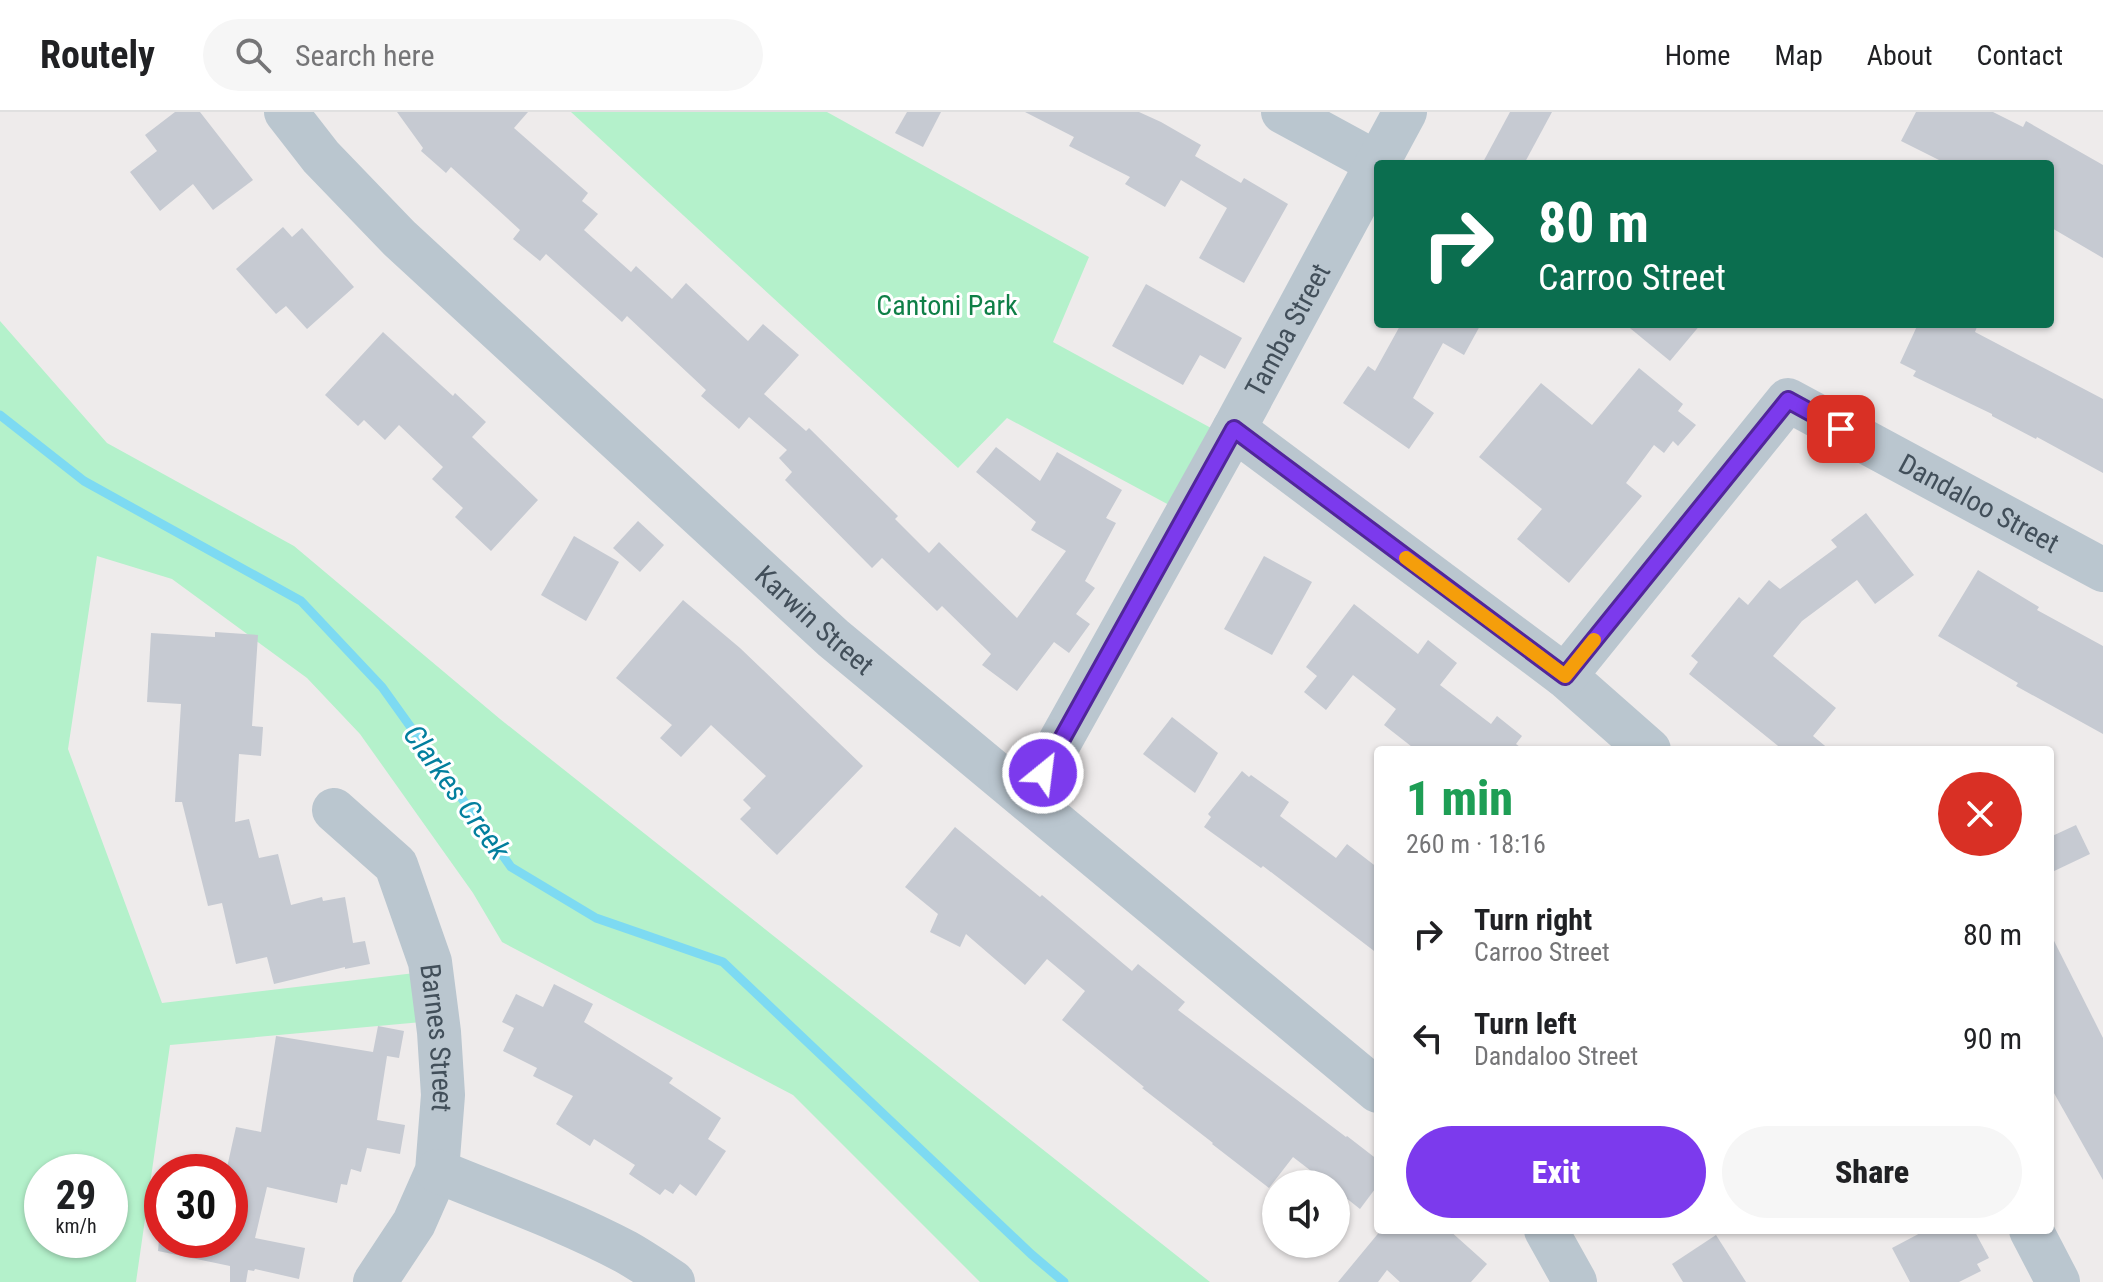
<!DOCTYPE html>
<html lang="en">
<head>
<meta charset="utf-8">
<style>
	:root { --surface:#fff; --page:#f6f6f6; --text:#202124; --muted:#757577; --line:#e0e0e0; --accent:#7c3aed }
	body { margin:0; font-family:"Roboto Condensed",sans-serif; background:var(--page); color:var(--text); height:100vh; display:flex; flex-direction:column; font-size:30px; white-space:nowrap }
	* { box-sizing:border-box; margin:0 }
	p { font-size:26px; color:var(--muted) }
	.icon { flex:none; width:44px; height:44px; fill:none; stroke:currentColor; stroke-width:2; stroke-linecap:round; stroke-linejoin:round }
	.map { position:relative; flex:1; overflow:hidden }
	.drawer { position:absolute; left:1374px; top:634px; width:680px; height:488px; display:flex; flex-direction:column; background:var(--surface); border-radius:8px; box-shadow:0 2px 6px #0004 }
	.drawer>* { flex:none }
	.banner { position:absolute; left:1374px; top:48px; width:680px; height:168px; border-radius:8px; box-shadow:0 2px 6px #0004; background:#0b6e4f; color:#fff; overflow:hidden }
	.fabs { position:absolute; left:1262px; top:1058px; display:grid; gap:16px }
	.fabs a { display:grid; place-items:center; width:88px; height:88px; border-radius:50%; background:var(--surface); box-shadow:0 2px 6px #0004; font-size:40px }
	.speed { position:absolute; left:24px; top:1042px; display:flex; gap:16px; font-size:40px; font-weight:700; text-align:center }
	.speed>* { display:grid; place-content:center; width:104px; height:104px; border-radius:50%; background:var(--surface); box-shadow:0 2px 6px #0004; line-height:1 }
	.speed small { font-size:20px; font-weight:400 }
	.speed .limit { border:12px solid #d22; background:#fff; color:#111 }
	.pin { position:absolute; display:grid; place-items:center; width:68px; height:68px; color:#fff; margin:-34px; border-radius:16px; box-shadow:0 4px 12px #0006 }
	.me { position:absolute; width:88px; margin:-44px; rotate:29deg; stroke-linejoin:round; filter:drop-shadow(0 0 6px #0008) }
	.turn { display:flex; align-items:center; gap:28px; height:168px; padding:0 32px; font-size:36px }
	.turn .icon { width:104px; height:104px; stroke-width:2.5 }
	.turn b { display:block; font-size:56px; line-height:68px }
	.round { display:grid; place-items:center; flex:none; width:84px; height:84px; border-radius:42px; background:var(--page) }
	.headline { display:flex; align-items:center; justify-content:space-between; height:136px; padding:0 32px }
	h1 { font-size:48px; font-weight:800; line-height:60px; color:#1e9e55 }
	.button { display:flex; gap:16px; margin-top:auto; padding:16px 32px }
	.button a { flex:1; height:92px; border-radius:48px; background:var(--accent); color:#fff; font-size:32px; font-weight:800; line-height:92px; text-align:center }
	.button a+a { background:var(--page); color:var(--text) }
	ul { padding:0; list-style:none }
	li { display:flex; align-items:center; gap:24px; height:104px; padding:0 32px }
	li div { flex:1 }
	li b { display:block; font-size:30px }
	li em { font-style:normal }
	header { display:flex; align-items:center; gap:48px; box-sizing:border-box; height:112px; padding:0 40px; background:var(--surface); border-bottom:2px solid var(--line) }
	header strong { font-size:38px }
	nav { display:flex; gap:44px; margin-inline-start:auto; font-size:28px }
	.search { width:560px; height:72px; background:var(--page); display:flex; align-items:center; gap:20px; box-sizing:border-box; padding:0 28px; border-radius:44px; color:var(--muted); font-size:30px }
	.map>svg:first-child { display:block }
</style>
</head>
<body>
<header>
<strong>Routely</strong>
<div class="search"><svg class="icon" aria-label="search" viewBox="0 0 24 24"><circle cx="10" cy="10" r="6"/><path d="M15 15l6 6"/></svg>Search here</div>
<nav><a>Home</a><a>Map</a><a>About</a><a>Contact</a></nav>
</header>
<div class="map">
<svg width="2103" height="1170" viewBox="0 0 2103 1170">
	<rect width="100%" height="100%" fill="#eeebeb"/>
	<!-- green -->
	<g fill="#b4f1cb" fill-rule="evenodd">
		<path d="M571 0H827L1089 145 1053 230 1211 316 1171 394 1007 306 958 356Z"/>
		<path d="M0 209 107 331 294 434 500 607 1210 1170H980L793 983 502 830 473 781 360 622 307 566 172 467 97 444 68 637 162 891 415 861 422 910 170 933 136 1170H0ZM42 1060H110V1128H42Z"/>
	</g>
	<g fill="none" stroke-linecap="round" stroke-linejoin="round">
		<!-- stream -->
		<path stroke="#7ddaf2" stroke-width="9" d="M0 303 84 369 301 489 382 575 511 755 596 806 723 850 1031 1142 1064 1170"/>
	</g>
	<!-- building -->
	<g fill="#c6cad2">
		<path d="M175 0H200L253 68 213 98 193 72 160 99 130 60 157 39 145 23Z"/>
		<path d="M397 0H528L514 16 588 81 582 89 598 102 584 118 631 160 636 154 672 187 686 171 748 229 763 212 799 243 764 282 806 319 809 316 898 404 895 407 929 441 939 430 1017 506 1066 439 1031 418 1036 410 976 360 996 335 1040 369 1057 340 1122 378 1106 406 1116 411 1085 469 1095 476 1076 502 1090 512 1069 541 1054 530 1017 579 982 553 991 542 942 494 937 499 882 446 872 456 785 368 792 360 779 346 787 338 749 305 739 317 701 284 706 278 627 204 622 210 546 142 540 149 513 127 520 118 451 55 446 61 421 39 423 36Z"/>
		<path d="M907 0H941L923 35 895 21Z"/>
		<path d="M1025 0H1139L1161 10 1201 33 1195 44 1241 71 1244 66 1288 92 1244 171 1199 146 1227 96 1181 68 1165 95 1125 72 1130 65 1069 34 1074 25Z"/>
		<path d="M1510 0H1552L1524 52H1482Z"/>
		<path d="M1916 0H1993L2023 15 2026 9 2103 53V146L2050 115V52H1947L1901 29Z"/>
		<path d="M283 115 292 125 302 116 354 175 307 217 286 194 276 202 236 157Z"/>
		<path d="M1146 172 1242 226 1225 257 1200 243 1183 273 1112 234Z"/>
		<path d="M1401 212H1481L1464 243 1443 231 1413 286 1434 301 1409 337 1343 291 1368 254 1375 259Z"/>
		<path d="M1625 212H1701L1670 249Z"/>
		<path d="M1918 212H1978L1975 220 2103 287V361L2037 325 2036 327 1992 304V302L1913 264 1916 259 1900 251Z"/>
		<path d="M383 220 453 284 455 281 486 310 472 325 538 388 491 439 455 405 463 396 432 367 443 355 399 313 385 328 364 308 358 314 325 283Z"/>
		<path d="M1639 256 1683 292 1678 299 1696 313 1678 334 1673 329 1664 341 1654 333 1626 371 1642 384 1569 471 1517 427 1542 397 1479 345 1541 271 1592 313Z"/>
		<path d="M1866 401 1914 463 1875 492 1857 468 1802 509 1773 544 1836 596 1813 624 1830 638H1783L1689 562 1698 550 1691 544 1739 485 1748 493 1769 468 1780 477 1837 435 1831 428Z"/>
		<path d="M638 409 664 433 640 460 613 436Z"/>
		<path d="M574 424 619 450 586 509 541 483Z"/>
		<path d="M1264 444 1312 470 1272 543 1224 517Z"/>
		<path d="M1978 458 2039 495 2037 498 2103 534V622L2016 574 2018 571 1938 524Z"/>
		<path d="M683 488 740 536 863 654 777 743 740 707 751 696 743 688 766 664 711 613 681 645 660 626 672 613 616 566Z"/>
		<path d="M1354 492 1418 542 1428 528 1457 551 1440 573 1491 612 1497 604 1522 624 1516 632 1524 638H1416L1384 613 1396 597 1353 563 1326 598 1304 580 1317 564 1306 555Z"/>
		<path d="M215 520 258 523 252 614 263 615 261 644 239 642 235 710 249 707 259 746 278 742 291 793 322 785 323 789 345 785 353 831 365 829 370 852 345 857V855L274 872 267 845 236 852 222 791 208 794 182 690H175L181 592 147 590 151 521 215 525Z"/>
		<path d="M1172 605 1218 641 1195 681 1143 642Z"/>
		<path d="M1242 659 1249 665 1251 663 1289 690 1280 704 1336 746 1347 732 1378 756V842L1263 754 1261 756 1204 715 1211 705 1208 702Z"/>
		<path d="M2076 713 2090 742 2050 761V725Z"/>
		<path d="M955 715 1040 785 1042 783 1132 859 1138 852 1185 890 1178 898 1346 1025 1347 1024 1378 1048V1073L1360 1097 1336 1078V1072H1328L1293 1045 1269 1076 1212 1032 1213 1031 1142 976 1144 975 1062 908 1085 879 1047 847 1025 873 966 822 960 835 930 820 938 802 905 775Z"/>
		<path d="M2050 821 2103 926V1068L2050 974Z"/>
		<path d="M554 872 593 892 584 910 673 966 669 971 721 1006 708 1027 726 1039 696 1084 680 1072 673 1082 665 1077 660 1083 629 1062 635 1053 594 1027 590 1034 556 1012 573 984 533 964 537 956 503 939 514 916 502 910 516 882 543 895Z"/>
		<path d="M378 914 404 919 399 946 387 944 377 1008 405 1013 400 1042 367 1036 361 1060 351 1057 347 1073 341 1072 337 1091 267 1075 255 1126 305 1136 299 1167 255 1157 254 1159 248 1158 246 1170H230V1154L158 1139 159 1128H230V1060H226L236 1015 261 1020 276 924 373 940Z"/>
		<path d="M1381 1118H1449L1487 1152 1471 1170H1400L1387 1158 1378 1170H1338Z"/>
		<path d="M1926 1118H1974L1989 1146 1977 1152 1981 1159 1959 1170H1910L1892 1136Z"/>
		<path d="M1716 1123 1746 1170H1683L1672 1152Z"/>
	</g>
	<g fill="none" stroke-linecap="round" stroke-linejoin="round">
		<!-- minor -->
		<g stroke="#bac6cf" stroke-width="44">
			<path id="s1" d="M286 0 321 45 399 126 833 526 1378 979"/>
			<path d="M1283 0 1377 51"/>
			<path d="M1234 317 1565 564 1649 638"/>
			<path id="s2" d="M1565 564 1788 288 2103 458"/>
			<path id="s3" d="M1028 687 1234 317 1405 0"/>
			<path id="s4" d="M334 698 396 753 430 850 439 920 443 983 437 1059 414 1111 375 1170"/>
			<path d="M437 1059C500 1085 566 1108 626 1140 642 1149 658 1160 673 1170"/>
			<path d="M1546 1118 1575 1170"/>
			<path d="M2031 1118 2058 1170"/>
		</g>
	</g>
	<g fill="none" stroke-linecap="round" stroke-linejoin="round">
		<defs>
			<path id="route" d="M1043 661 1234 317 1565 564 1788 288 1841 317"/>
		</defs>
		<!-- route casing -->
		<use href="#route" stroke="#51269a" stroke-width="20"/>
		<!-- route -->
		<use href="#route" stroke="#7c3aed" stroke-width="14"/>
		<!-- slow -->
		<path stroke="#f59e0b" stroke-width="14" d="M1406 446 1565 564 1594 528"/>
	</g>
	<g text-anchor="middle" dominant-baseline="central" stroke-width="6" stroke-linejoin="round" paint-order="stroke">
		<!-- park labels -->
		<g font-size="28" fill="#0f7f47" stroke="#fff">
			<text x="947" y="193">Cantoni Park</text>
		</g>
		<!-- street labels -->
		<g font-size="28" fill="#424f5a" stroke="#fff">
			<text stroke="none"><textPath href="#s3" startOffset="536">Tamba Street</textPath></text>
			<text stroke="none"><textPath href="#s2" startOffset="572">Dandaloo Street</textPath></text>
			<text stroke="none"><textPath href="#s1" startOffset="734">Karwin Street</textPath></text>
			<text stroke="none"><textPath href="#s4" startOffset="262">Barnes Street</textPath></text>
		</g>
		<!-- water labels -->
		<g font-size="30" font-style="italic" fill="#037f9e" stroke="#fff">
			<text transform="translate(457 680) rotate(54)">Clarkes Creek</text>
		</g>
	</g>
</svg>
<div class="fabs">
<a><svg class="icon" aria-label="sound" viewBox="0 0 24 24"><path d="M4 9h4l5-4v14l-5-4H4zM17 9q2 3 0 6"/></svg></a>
</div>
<div class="speed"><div>29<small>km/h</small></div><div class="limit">30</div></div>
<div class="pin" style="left:1841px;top:317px;background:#d93025"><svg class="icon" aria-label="arrive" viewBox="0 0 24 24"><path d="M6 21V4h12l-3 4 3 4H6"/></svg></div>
<svg class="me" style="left:1043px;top:661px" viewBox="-20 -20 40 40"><circle r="17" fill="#7c3aed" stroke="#fff" stroke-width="3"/><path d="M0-11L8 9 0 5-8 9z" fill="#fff"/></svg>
<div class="banner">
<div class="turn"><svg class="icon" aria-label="right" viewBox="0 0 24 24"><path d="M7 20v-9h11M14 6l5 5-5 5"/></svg><div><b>80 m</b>Carroo Street</div></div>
</div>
<section class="drawer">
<div class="headline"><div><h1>1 min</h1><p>260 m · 18:16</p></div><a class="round" style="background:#d93025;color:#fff"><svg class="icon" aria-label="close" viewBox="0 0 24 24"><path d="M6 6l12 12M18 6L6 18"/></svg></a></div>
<ul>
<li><svg class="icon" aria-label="right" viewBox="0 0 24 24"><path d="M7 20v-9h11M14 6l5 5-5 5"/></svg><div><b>Turn right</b><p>Carroo Street</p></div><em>80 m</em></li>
<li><svg class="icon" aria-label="left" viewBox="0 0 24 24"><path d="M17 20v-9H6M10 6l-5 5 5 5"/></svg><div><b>Turn left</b><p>Dandaloo Street</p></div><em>90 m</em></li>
</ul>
<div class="button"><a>Exit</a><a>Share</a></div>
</section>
</div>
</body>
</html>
